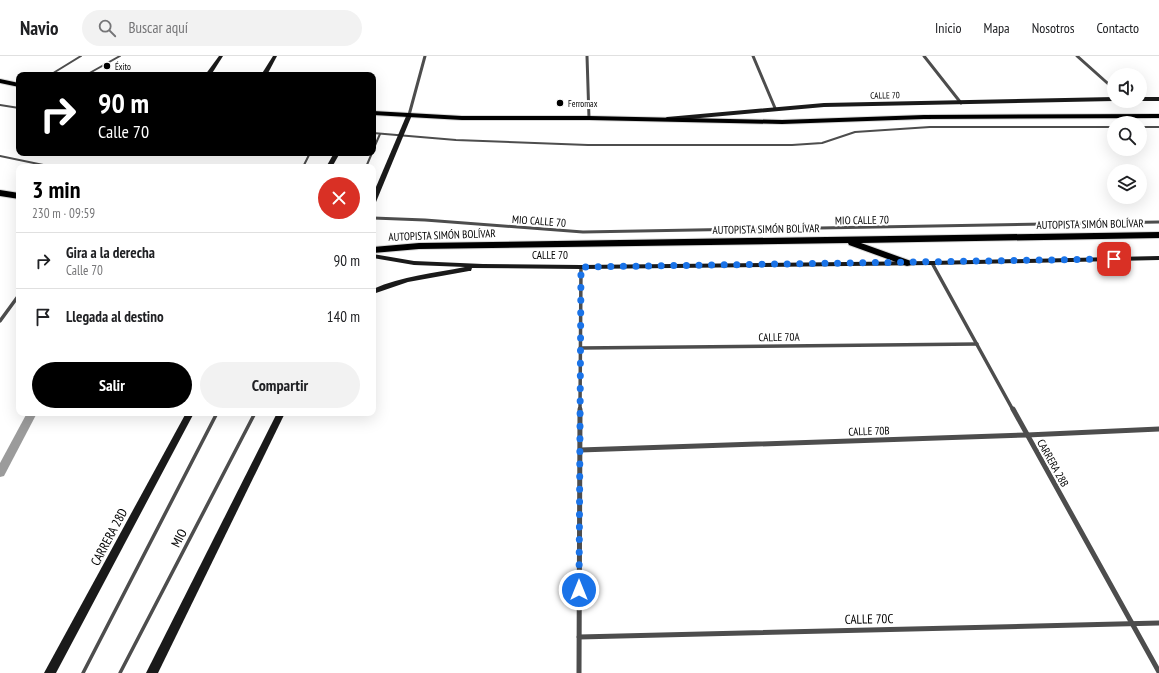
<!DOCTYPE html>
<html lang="es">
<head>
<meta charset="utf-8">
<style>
	:root { --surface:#fff; --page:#f2f2f2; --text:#202124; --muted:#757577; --line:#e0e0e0; --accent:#000 }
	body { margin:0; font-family:"PT Sans Narrow",sans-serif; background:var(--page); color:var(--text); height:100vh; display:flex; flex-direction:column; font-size:15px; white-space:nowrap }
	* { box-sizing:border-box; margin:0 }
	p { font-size:13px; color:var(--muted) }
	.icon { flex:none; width:22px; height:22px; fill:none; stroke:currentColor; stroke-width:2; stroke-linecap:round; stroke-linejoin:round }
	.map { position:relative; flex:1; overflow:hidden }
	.sheet { position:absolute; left:16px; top:108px; width:360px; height:252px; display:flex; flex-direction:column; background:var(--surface); border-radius:8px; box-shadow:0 4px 16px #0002 }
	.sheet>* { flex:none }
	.guide { position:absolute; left:16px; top:16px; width:360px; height:84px; border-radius:8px; box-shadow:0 4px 16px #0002; background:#000; color:#fff; overflow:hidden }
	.tools { position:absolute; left:1107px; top:12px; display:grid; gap:8px }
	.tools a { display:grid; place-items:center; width:40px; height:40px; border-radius:50%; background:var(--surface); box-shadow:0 4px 16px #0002; font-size:20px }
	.pin { position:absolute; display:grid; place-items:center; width:34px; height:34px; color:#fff; margin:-17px; border-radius:8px; box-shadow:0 2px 6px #0006 }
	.me { position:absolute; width:44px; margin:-22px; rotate:0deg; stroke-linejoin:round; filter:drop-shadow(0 0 3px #0008) }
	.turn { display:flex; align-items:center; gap:14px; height:84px; padding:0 16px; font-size:18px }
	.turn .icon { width:52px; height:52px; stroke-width:2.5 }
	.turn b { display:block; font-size:28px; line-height:34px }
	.round { display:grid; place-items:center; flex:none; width:42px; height:42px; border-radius:21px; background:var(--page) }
	.summary { display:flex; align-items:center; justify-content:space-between; height:68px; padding:0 16px }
	h1 { font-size:24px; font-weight:700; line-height:30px; color:var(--accent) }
	.primary-button { display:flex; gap:8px; margin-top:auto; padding:8px 16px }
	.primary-button a { flex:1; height:46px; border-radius:24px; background:var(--accent); color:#fff; font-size:16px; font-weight:700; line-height:46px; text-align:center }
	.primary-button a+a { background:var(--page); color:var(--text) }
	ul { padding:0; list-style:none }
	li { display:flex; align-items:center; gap:12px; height:56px; padding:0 16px; border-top:1px solid var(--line) }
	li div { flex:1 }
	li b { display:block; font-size:15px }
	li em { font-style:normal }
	header { display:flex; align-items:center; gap:24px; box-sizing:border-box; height:56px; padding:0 20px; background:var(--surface); border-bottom:1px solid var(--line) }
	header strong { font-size:19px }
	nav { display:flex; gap:22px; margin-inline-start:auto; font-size:14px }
	.search { width:280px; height:36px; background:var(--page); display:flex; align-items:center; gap:10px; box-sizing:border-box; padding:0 14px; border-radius:22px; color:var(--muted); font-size:15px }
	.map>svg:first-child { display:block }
</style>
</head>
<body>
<header>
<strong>Navio</strong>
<div class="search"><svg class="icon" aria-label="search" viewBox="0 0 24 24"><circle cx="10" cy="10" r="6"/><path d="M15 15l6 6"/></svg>Buscar aquí</div>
<nav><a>Inicio</a><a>Mapa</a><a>Nosotros</a><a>Contacto</a></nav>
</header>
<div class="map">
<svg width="1159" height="617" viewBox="0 0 1159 617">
	<rect width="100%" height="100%" fill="#fff"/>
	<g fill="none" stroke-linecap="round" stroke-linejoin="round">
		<!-- stream -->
		<path fill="#9b9b9b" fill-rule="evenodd" d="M27 357H37L4 420 0 421V407Z"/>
		<defs>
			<g id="highway">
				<path d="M0 23 19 27V31L0 27Z"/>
				<path d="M373 55 462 60H589L782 64 924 59 1159 58V62L924 63 782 68 589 64H462L373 59Z"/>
				<path d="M0 134 19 137V143L0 140Z"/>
				<path d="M1159 176V182L861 187 911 205 912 207 911 209 907 210 849 189 848 187 419 193 373 197V191L419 187Z"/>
			</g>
		</defs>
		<!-- highway casing -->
		<use href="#highway" stroke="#dbdbdb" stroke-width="2"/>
		<!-- lane-far2 -->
		<g stroke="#4d4d4d" stroke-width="2">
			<path d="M50 19 81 0"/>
			<path d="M86 19 120 0"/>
			<path d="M0 49 19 52"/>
			<path d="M1140 71H1159"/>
			<path d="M373 77 456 84 588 89H792L822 87 855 76 930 71H1114"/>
			<path d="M373 94 380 78"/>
			<path d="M0 100 53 111"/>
			<path d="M303 111 310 97"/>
			<path d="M366 111 372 97"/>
		</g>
		<!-- lane-far1 -->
		<path stroke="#4d4d4d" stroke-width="3" d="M373 162 425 164 583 176 1159 166"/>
		<!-- lane -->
		<g stroke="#4d4d4d" stroke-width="3.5">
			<path d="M83 617 217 357"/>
			<path d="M120 617 255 357"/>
		</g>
		<!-- street-far2 -->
		<g stroke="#4d4d4d" stroke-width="3">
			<path d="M587 0 589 62"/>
			<path d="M753 0 775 52"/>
			<path d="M924 0 961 47"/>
			<path d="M1077 0 1114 33"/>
			<path d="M409 59 425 0"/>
		</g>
		<!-- street-far1 -->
		<g stroke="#4d4d4d" stroke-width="3.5">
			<path d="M932 207 1013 354"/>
			<path d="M0 265 19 239"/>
			<path d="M580 292 977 288"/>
			<path d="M580 354 581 211"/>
		</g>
		<!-- street -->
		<g stroke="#4d4d4d" stroke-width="5">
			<path d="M1013 353 1159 616"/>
			<path d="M580 394 1027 379 1159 373"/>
			<path d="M579 581 1159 567"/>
			<path d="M579 617 580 353"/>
		</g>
		<!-- secondary -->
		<g fill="#1a1a1a" fill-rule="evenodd">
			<path d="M219 0H223L211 19H205Z"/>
			<path d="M273 0H277L267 19H261Z"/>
			<path d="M1114 41V45L824 51 667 65 664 63 667 61 824 47Z"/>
			<rect x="1140" y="41" width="19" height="4"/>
			<path d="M407 58 412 59 376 146 373 148V138Z"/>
			<path d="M334 97H340L332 111H326Z"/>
			<path d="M373 198 414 205 483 208 581 209 932 205 1159 200V204L932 209 581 213 472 212 471 215H469L408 226 373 238V233C402 220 434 217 465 211L414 209 373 202Z"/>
			<path d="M186 357H194L56 617H44Z"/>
			<path d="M277 357H285L158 617H146Z"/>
		</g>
		<!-- highway -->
		<use href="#highway" fill="#000" fill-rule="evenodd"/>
	</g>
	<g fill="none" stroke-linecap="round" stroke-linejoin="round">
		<!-- route -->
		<path stroke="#1a73e8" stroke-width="7" stroke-dasharray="0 12.6" d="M579 534 581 211 1114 203"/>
	</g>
	<!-- markers -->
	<g fill="#000" stroke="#fff" stroke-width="1.5">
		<circle cx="107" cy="10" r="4"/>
		<circle cx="560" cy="47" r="4"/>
	</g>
	<g text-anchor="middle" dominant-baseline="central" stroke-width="4" stroke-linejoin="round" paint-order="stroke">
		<!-- far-poi labels -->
		<g font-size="9" fill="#000" stroke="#fff" text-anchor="start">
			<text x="115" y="10">Éxito</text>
			<text x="568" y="47">Ferromax</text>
		</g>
		<!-- far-street labels -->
		<g font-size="9" fill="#000" stroke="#fff">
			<text transform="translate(885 39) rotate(-1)">CALLE 70</text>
		</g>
		<!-- street labels -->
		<g font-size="11" fill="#000" stroke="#fff">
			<text transform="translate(862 164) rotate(-1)">MIO CALLE 70</text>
			<text transform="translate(539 165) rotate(4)">MIO CALLE 70</text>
			<text transform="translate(1090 168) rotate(-1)">AUTOPISTA SIMÓN BOLÍVAR</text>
			<text transform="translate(766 173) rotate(-1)">AUTOPISTA SIMÓN BOLÍVAR</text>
			<text transform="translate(442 179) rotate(-2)">AUTOPISTA SIMÓN BOLÍVAR</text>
			<text x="550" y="199">CALLE 70</text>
			<text transform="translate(779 281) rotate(-1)">CALLE 70A</text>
			<text transform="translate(869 375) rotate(-2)">CALLE 70B</text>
			<text transform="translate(1053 407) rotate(61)">CARRERA 28B</text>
		</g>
		<!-- near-street labels -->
		<g font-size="13" fill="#000" stroke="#fff">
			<text transform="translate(109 481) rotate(-62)">CARRERA 28D</text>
			<text transform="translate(179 482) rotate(-63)">MIO</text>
			<text transform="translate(869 563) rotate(-1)">CALLE 70C</text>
		</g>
	</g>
</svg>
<div class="tools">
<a><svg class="icon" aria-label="sound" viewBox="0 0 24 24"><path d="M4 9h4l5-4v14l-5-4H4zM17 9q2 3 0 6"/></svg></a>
<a><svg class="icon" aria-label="search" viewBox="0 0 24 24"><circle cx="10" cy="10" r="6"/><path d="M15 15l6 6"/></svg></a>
<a><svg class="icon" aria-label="layers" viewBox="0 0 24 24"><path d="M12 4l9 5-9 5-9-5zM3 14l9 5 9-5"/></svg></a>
</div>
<div class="pin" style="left:1114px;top:203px;background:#d93025"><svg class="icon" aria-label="arrive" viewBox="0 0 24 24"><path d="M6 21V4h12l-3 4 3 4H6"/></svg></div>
<svg class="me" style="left:579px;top:534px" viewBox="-20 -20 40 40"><circle r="17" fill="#1a73e8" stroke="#fff" stroke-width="3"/><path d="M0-11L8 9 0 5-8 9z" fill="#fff"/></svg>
<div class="guide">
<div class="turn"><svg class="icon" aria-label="right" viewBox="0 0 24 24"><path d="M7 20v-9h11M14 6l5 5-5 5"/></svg><div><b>90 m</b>Calle 70</div></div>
</div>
<section class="sheet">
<div class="summary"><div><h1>3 min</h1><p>230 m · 09:59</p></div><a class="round" style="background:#d93025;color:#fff"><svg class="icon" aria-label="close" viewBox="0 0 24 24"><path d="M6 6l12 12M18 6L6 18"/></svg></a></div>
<ul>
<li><svg class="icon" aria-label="right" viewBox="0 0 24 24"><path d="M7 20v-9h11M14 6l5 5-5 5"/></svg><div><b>Gira a la derecha</b><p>Calle 70</p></div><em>90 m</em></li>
<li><svg class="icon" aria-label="arrive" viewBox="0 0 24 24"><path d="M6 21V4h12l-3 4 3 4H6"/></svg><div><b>Llegada al destino</b></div><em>140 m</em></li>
</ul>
<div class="primary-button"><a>Salir</a><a>Compartir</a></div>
</section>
</div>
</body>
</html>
